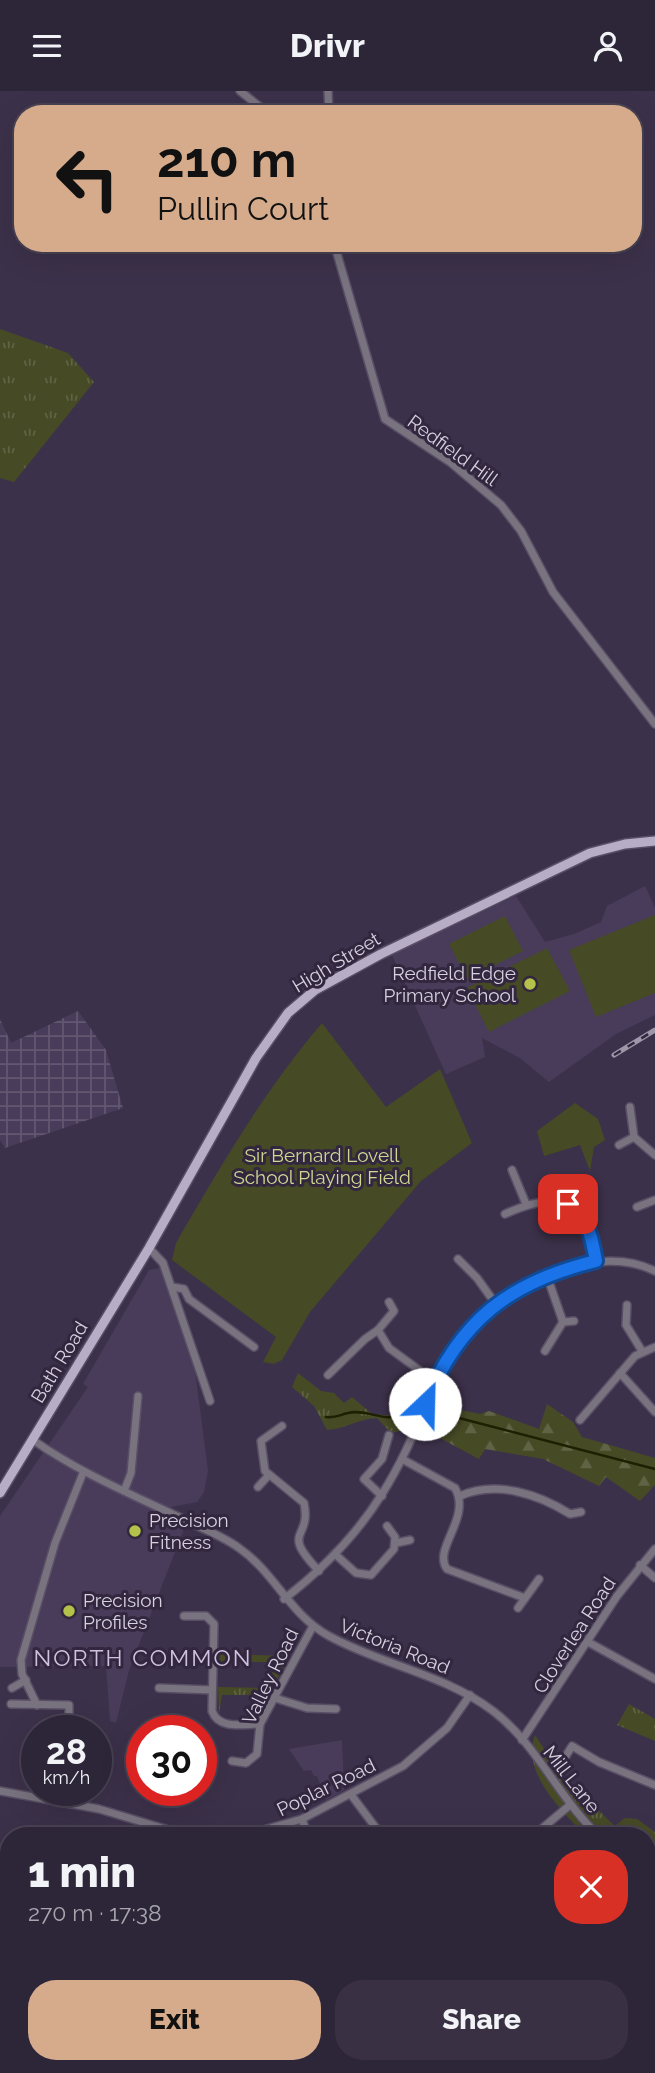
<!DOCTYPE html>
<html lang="en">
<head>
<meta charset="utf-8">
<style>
	:root { --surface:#2d2538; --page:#393143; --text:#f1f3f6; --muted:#a7a5ae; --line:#484253; --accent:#d6ab8b }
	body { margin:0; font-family:Raleway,sans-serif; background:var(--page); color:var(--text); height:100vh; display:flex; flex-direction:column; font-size:26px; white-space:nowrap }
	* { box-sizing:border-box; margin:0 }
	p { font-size:23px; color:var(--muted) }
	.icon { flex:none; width:38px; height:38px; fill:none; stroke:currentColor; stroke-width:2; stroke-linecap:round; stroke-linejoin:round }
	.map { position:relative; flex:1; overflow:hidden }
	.details { position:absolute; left:0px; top:1736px; width:656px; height:247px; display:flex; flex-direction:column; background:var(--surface); border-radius:28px 28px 0 0; box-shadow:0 7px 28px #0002,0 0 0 2px var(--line) }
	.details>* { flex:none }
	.top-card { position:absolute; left:14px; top:14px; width:628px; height:147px; border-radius:28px; box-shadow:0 7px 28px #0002,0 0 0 2px var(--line); background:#d6ab8b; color:#111; overflow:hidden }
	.speed { position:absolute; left:21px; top:1624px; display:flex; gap:14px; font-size:35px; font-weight:700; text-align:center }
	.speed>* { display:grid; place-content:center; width:91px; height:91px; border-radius:50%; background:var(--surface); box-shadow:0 7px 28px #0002,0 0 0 2px var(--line); line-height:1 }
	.speed small { font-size:18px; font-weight:400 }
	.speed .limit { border:10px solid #d22; background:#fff; color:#111 }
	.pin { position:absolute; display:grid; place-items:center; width:60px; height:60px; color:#fff; margin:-30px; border-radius:14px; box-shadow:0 4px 10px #0006 }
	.me { position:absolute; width:77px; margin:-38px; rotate:24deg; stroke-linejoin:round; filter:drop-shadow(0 0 5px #0008) }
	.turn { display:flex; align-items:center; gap:24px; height:147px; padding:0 28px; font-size:32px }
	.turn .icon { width:91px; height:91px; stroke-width:2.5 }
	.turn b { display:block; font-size:49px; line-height:60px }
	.round { display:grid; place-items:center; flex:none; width:74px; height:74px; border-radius:28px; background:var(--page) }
	.overview { display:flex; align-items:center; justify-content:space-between; height:119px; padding:0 28px }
	h1 { font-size:42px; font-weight:800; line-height:52px }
	.primary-button { display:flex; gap:14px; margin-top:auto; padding:14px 28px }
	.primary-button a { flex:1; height:80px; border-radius:28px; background:var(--accent); color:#111; font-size:28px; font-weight:800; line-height:80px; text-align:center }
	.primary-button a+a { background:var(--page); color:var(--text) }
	header { display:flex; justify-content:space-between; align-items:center; height:91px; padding:0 28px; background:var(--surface); font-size:32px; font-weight:800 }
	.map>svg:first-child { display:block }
</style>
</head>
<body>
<header><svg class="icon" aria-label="menu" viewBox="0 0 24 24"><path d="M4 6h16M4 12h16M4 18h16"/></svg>Drivr<svg class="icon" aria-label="person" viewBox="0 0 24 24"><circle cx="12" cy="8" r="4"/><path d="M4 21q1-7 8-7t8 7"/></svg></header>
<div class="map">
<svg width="655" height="1982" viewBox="0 0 655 1982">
	<defs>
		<pattern id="industrial-grid" width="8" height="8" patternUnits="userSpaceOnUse" patternTransform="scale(1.75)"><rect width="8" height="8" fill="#493c5a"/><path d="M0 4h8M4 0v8" fill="none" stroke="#625771"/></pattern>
		<pattern id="grass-tufts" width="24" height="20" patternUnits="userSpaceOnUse" patternTransform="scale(1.75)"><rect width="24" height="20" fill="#464a25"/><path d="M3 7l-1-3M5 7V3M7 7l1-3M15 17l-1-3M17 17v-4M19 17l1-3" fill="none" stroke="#606344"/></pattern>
		<pattern id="forest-firs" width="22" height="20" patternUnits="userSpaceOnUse" patternTransform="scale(1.75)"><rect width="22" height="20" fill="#464a25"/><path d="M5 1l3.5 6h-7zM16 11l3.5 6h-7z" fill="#606344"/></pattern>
	</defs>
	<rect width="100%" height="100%" fill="#3c314a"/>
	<!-- built -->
	<g fill="#493c5a">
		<path d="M645 795 655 817V924L616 943 549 991 520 967 482 947 485 966 446 983 391 862 516 805 545 851 574 843 601 831 607 815Z"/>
		<path d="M160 1177 195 1279 208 1380 204 1401 197 1411 166 1417 158 1427 184 1438 129 1579 116 1632 110 1630 106 1575 0 1576V1425L88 1296 83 1293 149 1179Z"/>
		<path d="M342 1649 344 1699 326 1709 317 1685H314L311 1679 304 1680 289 1658Z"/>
	</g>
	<!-- industrial -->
	<path fill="url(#industrial-grid)" d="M78 920 106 959 123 1017 5 1057 0 1049V928L11 952Z"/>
	<!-- grass -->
	<g fill="url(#grass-tufts)">
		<path d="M0 238 68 262 94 291 14 391 0 387Z"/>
		<path d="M298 1282 321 1300 334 1302 344 1312 352 1306 372 1323 395 1325 399 1321H413L444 1332 438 1346C425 1337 406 1338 391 1342L377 1327C357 1328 346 1338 327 1339L314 1315 292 1296Z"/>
		<path d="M220 1563 289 1565 259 1624V1604H222L219 1623 218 1596 271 1597 273 1571H219Z"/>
		<path d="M629 1613 655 1628V1650L617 1634Z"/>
		<path d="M535 1644 560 1682 625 1745H586C562 1720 521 1682 535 1644Z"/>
		<path d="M625 1727 637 1728 655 1741V1765L648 1759V1745H630L616 1734Z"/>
	</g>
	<!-- forest -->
	<g fill="url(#forest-firs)">
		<path d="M547 1313 573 1331 582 1346 655 1367V1394L640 1410 606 1386 599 1395 543 1368 485 1358 479 1368 438 1346 451 1317 480 1323 489 1320 539 1338Z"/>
		<path d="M0 1850 9 1883V1974H29L31 1982H0Z"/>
	</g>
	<!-- green -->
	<g fill="#464a25">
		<path d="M655 824V902L596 926 569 859Z"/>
		<path d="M505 825 523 860 467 888 449 853Z"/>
		<path d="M547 857 570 900 489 941 467 897Z"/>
		<path d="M322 932 386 1016 440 978 472 1052 421 1090 310 1221 282 1269 274 1273 263 1271 276 1246 172 1169 176 1152C220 1076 264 1000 322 932Z"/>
		<path d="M575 1012 598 1028 605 1049 594 1056 590 1080 580 1054 544 1065 537 1040Z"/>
	</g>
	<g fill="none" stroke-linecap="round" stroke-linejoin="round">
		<!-- stream -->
		<g stroke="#1d2001" stroke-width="2.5">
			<path d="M432 1320 655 1378"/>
			<path d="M326 1326C337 1327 339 1324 348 1322 366 1317 386 1333 405 1323"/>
		</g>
		<defs>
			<g id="minor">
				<path d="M240 0 269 23"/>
				<path d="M328 0 329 23"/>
				<path d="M334 152 385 328 450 371 501 414 521 440 553 501 655 633"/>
				<path d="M630 1016 634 1046 655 1064"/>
				<path d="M619 1054 634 1046"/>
				<path d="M512 1079 526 1113"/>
				<path d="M637 1116 655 1109"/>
				<path d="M505 1123C562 1097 585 1110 596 1170"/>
				<path d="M149 1157 163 1172 210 1310"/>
				<path d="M458 1168 477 1187 495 1212"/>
				<path d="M172 1196 184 1198 189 1208 254 1256"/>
				<path d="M389 1211 394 1220 378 1239 389 1257 434 1290"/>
				<path d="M627 1214 626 1234 642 1260"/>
				<path d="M563 1231 574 1230"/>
				<path d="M545 1260 563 1231 547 1185"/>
				<path d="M620 1282 655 1321"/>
				<path d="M328 1284 365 1248 378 1239"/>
				<path d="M580 1329 635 1265 655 1256"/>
				<path d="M282 1335 261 1350 265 1380 304 1412C312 1450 279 1438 319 1480"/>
				<path d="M33 1349C80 1382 131 1403 183 1428 201 1437 223 1445 239 1457 275 1482 290 1524 329 1545 382 1574 444 1583 493 1620 537 1653 559 1708 599 1745"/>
				<path d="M402 1368 455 1397C472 1427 432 1458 447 1478L525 1507"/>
				<path d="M258 1396 268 1385"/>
				<path d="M124 1400 131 1382 138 1305"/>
				<path d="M382 1405 364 1388 382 1368 389 1344"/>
				<path d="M460 1405C496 1389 538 1403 570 1423L581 1421"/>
				<path d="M396 1452 410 1449"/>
				<path d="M336 1464 356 1482 371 1484 394 1458 395 1446 387 1435"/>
				<path d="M640 1474 655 1487"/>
				<path d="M284 1508C323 1478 356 1445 382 1403 445 1304 429 1225 562 1180 593 1169 624 1165 655 1180"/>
				<path d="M518 1517 539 1488"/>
				<path d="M184 1525H206L214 1533 212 1620C219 1639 243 1633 260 1633"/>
				<path d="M588 1551 655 1588"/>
				<path d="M12 1597 26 1589"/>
				<path d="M159 1597 212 1599"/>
				<path d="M275 1607 307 1617 336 1618"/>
				<path d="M11 1613 69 1614V1640"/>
				<path d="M37 1614 22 1583 21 1569 55 1452 83 1382"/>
				<path d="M522 1649 617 1505 655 1458"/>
				<path d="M564 1668 572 1655 599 1671 655 1694"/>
				<path d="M232 1670 246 1672 257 1663 260 1633 313 1535"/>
				<path d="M0 1700 99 1718 172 1740 249 1743 302 1728 403 1675 447 1637 470 1604"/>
				<path d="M352 1705 382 1745"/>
				<path d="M302 1728 308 1745"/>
				<path d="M497 1740 501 1745"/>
				<path d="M533 1745 570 1714"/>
				<path d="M648 1785 655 1790"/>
				<path d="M0 1841 7 1848 9 1857"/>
				<path d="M648 1854 655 1859"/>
				<path d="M648 1963 655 1954"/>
				<path d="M155 1974 156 1982"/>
				<path d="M504 1974 514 1982"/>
				<path d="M227 1982 231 1974"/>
				<path d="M469 1982 475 1974"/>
				<path d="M633 1982 639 1974"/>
			</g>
			<path id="major" d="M0 1402 149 1157 256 967 288 922 315 899 381 863 590 762 625 753 655 750"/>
		</defs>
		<!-- minor casing -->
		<use href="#minor" stroke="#584e65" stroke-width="10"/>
		<!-- major casing -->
		<use href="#major" stroke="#584e65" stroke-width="12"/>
		<!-- minor -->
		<use href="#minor" stroke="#78737f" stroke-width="7"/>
		<!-- major -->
		<use href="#major" stroke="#b8adc6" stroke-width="9"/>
		<defs>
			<path id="rail" d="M614 964 655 939"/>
		</defs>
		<!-- rail casing -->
		<use href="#rail" stroke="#9e96a9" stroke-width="5"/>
		<!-- rail -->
		<use href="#rail" stroke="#32273f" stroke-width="2.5" stroke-dasharray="8" stroke-linecap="butt"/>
	</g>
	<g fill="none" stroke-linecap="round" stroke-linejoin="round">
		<defs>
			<path id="route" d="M425 1313C459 1230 509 1191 596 1170 592 1147 588 1127 568 1113"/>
		</defs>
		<!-- route casing -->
		<use href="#route" stroke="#114b97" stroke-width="18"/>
		<!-- route -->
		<use href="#route" stroke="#1a73e8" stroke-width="12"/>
	</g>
	<!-- markers -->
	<g fill="#b5c249" stroke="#32273f" stroke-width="2.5">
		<circle cx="530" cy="893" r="7"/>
		<circle cx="135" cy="1440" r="7"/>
		<circle cx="69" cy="1520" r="7"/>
	</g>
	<g text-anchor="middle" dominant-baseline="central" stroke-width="6" stroke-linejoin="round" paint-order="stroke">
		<!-- street labels -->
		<g font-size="19" fill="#d6d0df" stroke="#32273f">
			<text transform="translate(453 359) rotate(36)">Redfield Hill</text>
			<text transform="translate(336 871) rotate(-31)">High Street</text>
			<text transform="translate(59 1271) rotate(-59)">Bath Road</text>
			<text transform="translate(574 1544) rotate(-57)">Cloverlea Road</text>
			<text transform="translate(395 1555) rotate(22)">Victoria Road</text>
			<text transform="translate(270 1585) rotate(-64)">Valley Road</text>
			<text transform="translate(572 1688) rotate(52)">Mill Lane</text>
			<text transform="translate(326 1696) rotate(-26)">Poplar Road</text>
		</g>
		<!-- poi labels -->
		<g font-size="19" fill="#d6d0df" stroke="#32273f" text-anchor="start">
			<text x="516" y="882" text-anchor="end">Redfield Edge<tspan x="516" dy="22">Primary School</tspan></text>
			<text x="149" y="1429">Precision<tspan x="149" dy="22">Fitness</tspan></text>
			<text x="83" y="1509">Precision<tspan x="83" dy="22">Profiles</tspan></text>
		</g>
		<!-- park labels -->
		<g font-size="19" fill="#cfd891" stroke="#32273f">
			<text x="322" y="1064">Sir Bernard Lovell<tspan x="322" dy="22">School Playing Field</tspan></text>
		</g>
		<!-- quarter labels -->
		<g font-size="23" letter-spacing="2" fill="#cfc2e1" stroke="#32273f">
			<text x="143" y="1566">NORTH COMMON</text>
		</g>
	</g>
</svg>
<div class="speed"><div>28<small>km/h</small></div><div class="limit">30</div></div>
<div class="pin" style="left:568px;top:1113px;background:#d93025"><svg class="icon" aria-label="arrive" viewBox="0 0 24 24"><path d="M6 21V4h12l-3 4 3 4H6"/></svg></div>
<svg class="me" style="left:425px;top:1313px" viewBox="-20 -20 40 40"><circle r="19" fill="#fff"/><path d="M0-13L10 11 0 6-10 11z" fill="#1a73e8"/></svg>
<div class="top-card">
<div class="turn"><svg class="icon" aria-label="left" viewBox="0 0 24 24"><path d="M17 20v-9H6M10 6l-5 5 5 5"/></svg><div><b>210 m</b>Pullin Court</div></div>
</div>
<section class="details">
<div class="overview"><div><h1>1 min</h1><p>270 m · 17:38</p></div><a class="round" style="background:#d93025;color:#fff"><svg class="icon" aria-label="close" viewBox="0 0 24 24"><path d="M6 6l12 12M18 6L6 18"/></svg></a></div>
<div class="primary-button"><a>Exit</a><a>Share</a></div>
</section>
</div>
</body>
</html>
